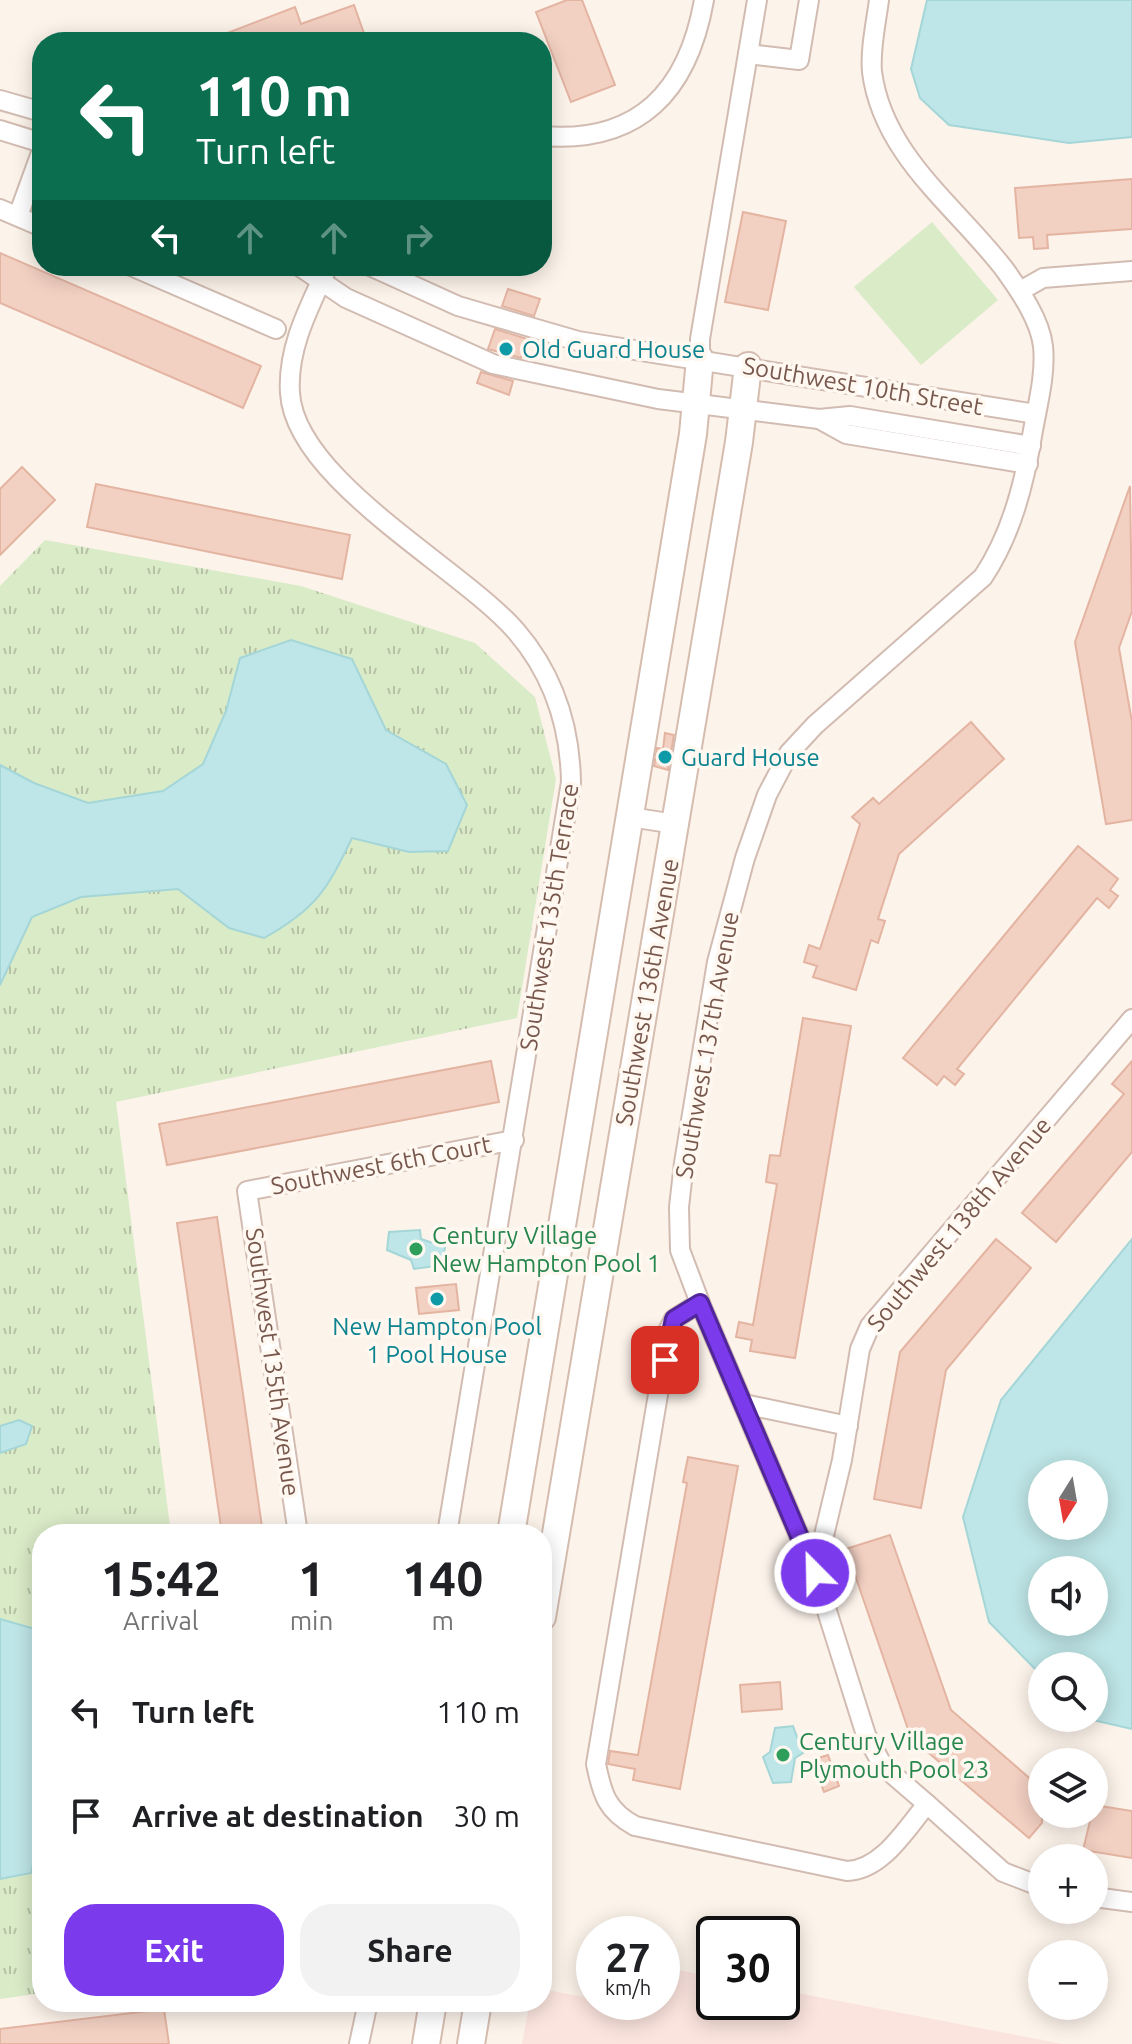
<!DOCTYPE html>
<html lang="en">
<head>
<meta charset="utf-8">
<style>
	:root { --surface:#fff; --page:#f2f2f2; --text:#202124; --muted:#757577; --accent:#7c3aed }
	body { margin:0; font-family:Ubuntu,sans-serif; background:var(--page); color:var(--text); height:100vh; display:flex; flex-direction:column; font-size:30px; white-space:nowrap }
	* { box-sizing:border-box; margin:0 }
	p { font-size:26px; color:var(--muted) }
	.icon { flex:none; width:44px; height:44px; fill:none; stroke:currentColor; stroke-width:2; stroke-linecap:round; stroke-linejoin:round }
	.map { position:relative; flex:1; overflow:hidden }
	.drawer { position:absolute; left:32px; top:1524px; width:520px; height:488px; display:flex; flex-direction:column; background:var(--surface); border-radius:32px; box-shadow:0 4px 20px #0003 }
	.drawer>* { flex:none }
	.banner { position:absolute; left:32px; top:32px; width:520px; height:244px; border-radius:32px; box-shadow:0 4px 20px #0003; background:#0b6e4f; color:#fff; overflow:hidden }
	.needle { width:52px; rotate:191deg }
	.tools { position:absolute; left:1028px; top:1460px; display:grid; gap:16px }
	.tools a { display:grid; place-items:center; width:80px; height:80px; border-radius:50%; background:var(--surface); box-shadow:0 4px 20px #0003; font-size:40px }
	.speed { position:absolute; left:576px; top:1916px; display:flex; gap:16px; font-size:40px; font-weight:700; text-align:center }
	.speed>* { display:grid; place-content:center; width:104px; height:104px; border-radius:50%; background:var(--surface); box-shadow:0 4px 20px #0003; line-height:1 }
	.speed small { font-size:20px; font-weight:400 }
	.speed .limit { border:4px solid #111; border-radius:12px; background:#fff; color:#111 }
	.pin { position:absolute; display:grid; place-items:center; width:68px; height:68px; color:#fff; margin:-34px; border-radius:16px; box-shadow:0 4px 12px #0006 }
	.me { position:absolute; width:88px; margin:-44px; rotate:337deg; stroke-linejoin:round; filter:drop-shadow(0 0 6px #0008) }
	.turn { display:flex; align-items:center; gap:28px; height:168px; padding:0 32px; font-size:36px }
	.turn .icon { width:104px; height:104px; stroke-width:2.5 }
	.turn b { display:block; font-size:56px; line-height:68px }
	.lanes { display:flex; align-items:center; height:76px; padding:0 32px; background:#0003; justify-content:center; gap:40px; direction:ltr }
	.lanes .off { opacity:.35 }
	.eta { display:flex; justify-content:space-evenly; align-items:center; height:136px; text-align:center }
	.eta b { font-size:48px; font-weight:700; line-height:56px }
	.button { display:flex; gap:16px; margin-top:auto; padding:16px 32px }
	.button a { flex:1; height:92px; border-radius:32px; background:var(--accent); color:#fff; font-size:32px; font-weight:700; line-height:92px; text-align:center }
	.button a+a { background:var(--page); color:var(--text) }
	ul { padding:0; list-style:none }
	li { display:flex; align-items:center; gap:24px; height:104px; padding:0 32px }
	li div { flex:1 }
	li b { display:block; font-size:30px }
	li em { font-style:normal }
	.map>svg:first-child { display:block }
</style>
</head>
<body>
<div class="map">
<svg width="1132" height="2044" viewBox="0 0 1132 2044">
	<defs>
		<pattern id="grass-tufts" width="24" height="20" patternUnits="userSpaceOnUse" patternTransform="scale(2)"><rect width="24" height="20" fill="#daebc8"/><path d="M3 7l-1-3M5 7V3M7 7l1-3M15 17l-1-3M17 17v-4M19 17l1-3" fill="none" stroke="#b6c1a5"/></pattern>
	</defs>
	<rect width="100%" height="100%" fill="#fcf3ea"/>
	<!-- commercial -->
	<path fill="#fce4de" d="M662 1967 714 1977V2002H782V1990L1063 2044H522L530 2002H542V1989L594 1999V2002H662Z"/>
	<!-- grass -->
	<path fill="url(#grass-tufts)" d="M45 540 301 586 475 643 535 697 556 779 517 1018 116 1102 171 1534H42V1993L0 1999V586Z"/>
	<!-- garden -->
	<path fill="#daebc8" d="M932 222 998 300 921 365 854 287Z"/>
	<!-- water -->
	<g fill="#bee5e7" stroke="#a4d6d8" stroke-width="2" fill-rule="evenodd">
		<path d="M927 0H1132V137L1069 143 949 125 920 98 911 69Z"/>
		<path d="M291 640 352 659 386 730 446 764 467 805 448 851 409 852 352 838C327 890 316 909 264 938L229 928 178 889 81 897 32 917 0 985V765L34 783 88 803 163 791 203 764 226 711 240 658Z"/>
		<path d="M420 1230 421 1239 445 1247 442 1265 414 1269 411 1260 387 1250 389 1232Z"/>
		<path d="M1132 1239V1729L1084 1718H1094V1666H1042V1676L989 1622 963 1517 1001 1400ZM1094 1474V1526H1042V1474ZM1042 1570H1094V1622H1042Z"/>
		<path d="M19 1420 32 1426 26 1444 0 1453V1426Z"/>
		<path d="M0 1619 42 1631V1825C33 1840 36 1856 31 1873L0 1879Z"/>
		<path d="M793 1726 803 1753 795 1758 791 1782 773 1783 763 1757 770 1752 775 1728Z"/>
	</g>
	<!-- building -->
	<g fill="#f2d0c2" stroke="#e4b4a2" stroke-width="2">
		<path d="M567 0H582L615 85 571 102 536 12Z"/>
		<path d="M354 5 367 42H204L295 7 301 24Z"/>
		<path d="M1132 179V229L1047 235 1048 248 1034 249 1033 237 1019 238 1015 188Z"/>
		<path d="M743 212 786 221 768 310 725 302Z"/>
		<path d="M0 253 261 366 243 408 0 303Z"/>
		<path d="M508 289 540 299 534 316 502 306Z"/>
		<path d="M495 329 527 339 521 358 488 349Z"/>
		<path d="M481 372 513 381 509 395 477 383Z"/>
		<path d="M22 467 55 500 0 555V489Z"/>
		<path d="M96 484 350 535 342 579 87 527Z"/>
		<path d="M1130 486 1132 611 1119 648 1132 722V820L1106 824 1075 642Z"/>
		<path d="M971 722 1004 759 899 854 878 919 885 921 878 943 871 940 856 990 813 977 817 966 804 962 809 945 820 949 860 824 852 817 873 798 879 804Z"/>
		<path d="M665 733 674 735 668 770 654 766 657 748 663 749Z"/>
		<path d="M1078 846 1118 879 1110 890 1118 896 1109 908 1097 898 957 1069 964 1074 955 1085 944 1076 937 1085 903 1058Z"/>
		<path d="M803 1018 851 1026 795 1358 750 1351 752 1340 736 1337 739 1322 753 1325 777 1184 766 1182 768 1168 770 1155 780 1156Z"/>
		<path d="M491 1061 499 1102 167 1165 159 1124Z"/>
		<path d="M1132 1061V1152L1056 1242 1022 1213 1124 1094 1112 1084Z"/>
		<path d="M217 1217 243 1394 263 1534H222L177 1223Z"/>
		<path d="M996 1239 1031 1268 946 1370 921 1508 874 1499 900 1352Z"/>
		<path d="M456 1284 459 1310 419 1314 416 1288Z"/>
		<path d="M688 1457 738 1466 680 1789 633 1780 635 1769 608 1764 610 1751 638 1755 687 1483 683 1482Z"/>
		<path d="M890 1535 951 1710 1042 1789V1823L1029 1838 911 1738 846 1549Z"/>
		<path d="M780 1682 782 1709 742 1712 740 1685Z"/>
		<path d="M828 1755 839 1786 824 1792 812 1760Z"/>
		<path d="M1094 1805 1132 1811V1858L1083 1850Z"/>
		<path d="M164 2009 169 2044H0V2029Z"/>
	</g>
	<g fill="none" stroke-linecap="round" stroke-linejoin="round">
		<defs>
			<g id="street">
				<path d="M879 0C876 23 870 49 872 72 883 156 957 207 1005 270 1020 291 1040 320 1043 346 1046 376 1037 406 1032 436 1024 485 1011 535 983 577L815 725 789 753 767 795 745 858 717 962 684 1163 679 1207 680 1250 700 1303 674 1319 669 1329 596 1764C602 1794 607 1811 635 1826L847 1871C882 1870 906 1829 927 1804L1003 1872 1042 1887"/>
				<path d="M748 54 799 60 809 0"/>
				<path d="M0 100 42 112"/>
				<path d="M0 130 42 143"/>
				<path d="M542 136C639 144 688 91 704 0"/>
				<path d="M0 209 42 227"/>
				<path d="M18 216 42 150"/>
				<path d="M131 266 276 329"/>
				<path d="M299 266 346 298 493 364 658 399 819 419 850 416 1031 446"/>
				<path d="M328 266C310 306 287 347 290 393 295 480 460 567 516 631 553 674 570 726 571 782L447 1534"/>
				<path d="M370 266 458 306 578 341 1036 414"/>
				<path d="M1020 291 1043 278 1132 271"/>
				<path d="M700 359V339L757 0"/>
				<path d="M819 419 846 434 1028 464"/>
				<path d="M630 817 675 824"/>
				<path d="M700 1303 815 1573"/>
				<path d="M744 1404 848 1426"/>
				<path d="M298 1534 247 1191 514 1140"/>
				<path d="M927 1804 883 1766 866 1735 815 1573 842 1460 860 1349 870 1326 1132 1019"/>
				<path d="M1094 1897 1132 1902"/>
				<path d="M359 2044 368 2002"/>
			</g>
			<g id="secondary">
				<path d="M511 1534 693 434 700 359"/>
				<path d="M542 1617 739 442 748 366"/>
				<path d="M426 2044 433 2002"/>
				<path d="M471 2044 478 2002"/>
			</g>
		</defs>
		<!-- street casing -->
		<use href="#street" stroke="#d2bcb2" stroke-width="22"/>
		<!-- secondary casing -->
		<use href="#secondary" stroke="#d5bcaf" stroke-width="30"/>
		<!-- street -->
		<use href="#street" stroke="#fff" stroke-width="18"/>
		<!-- secondary -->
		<use href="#secondary" stroke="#fff" stroke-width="26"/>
	</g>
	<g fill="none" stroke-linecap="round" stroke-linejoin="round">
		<defs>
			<path id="route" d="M665 1360 674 1319 700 1303 815 1573"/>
		</defs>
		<!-- route casing -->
		<use href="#route" stroke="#51269a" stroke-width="20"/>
		<!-- route -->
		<use href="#route" stroke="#7c3aed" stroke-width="14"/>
	</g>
	<!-- markers -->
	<g fill="#0f9aa8" stroke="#fff8f1" stroke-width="3">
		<circle cx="506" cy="349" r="8"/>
		<circle cx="665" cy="757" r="8"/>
		<circle cx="437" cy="1299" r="8"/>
	</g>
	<g fill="#2e9e5b" stroke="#fff8f1" stroke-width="3">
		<circle cx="416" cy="1249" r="8"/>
		<circle cx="783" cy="1755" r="8"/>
	</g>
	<g text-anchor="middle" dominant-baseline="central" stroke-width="7" stroke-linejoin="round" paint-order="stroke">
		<!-- culture labels -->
		<g font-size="24" fill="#0d838f" stroke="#fff8f1" text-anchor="start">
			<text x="522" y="349">Old Guard House</text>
			<text x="681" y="757">Guard House</text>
			<text x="437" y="1326" text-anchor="middle">New Hampton Pool<tspan x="437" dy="28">1 Pool House</tspan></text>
		</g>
		<!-- street labels -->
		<g font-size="24" fill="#78584d" stroke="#fff8f1">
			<text transform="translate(863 386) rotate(10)">Southwest 10th Street</text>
			<text transform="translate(549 917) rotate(-81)">Southwest 135th Terrace</text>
			<text transform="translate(647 992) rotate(-80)">Southwest 136th Avenue</text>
			<text transform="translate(707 1045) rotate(-80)">Southwest 137th Avenue</text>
			<text transform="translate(381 1165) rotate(-11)">Southwest 6th Court</text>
			<text transform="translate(959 1224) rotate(-50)">Southwest 138th Avenue</text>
			<text transform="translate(273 1362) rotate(82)">Southwest 135th Avenue</text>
		</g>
		<!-- leisure labels -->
		<g font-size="24" fill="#27864d" stroke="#fff8f1" text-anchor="start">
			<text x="432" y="1235">Century Village<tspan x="432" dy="28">New Hampton Pool 1</tspan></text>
			<text x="799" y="1741">Century Village<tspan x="799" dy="28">Plymouth Pool 23</tspan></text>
		</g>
	</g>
</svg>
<div class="tools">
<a><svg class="needle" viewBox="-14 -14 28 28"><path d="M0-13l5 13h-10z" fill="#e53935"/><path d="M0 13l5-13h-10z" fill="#757577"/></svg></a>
<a><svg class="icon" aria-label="sound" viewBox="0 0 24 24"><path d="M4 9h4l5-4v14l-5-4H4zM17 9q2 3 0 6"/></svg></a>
<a><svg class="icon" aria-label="search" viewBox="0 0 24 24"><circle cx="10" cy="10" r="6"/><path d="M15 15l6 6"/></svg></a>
<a><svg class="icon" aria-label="layers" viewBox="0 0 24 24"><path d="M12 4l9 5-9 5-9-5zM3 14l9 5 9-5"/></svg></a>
<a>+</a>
<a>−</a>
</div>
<div class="speed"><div>27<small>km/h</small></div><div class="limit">30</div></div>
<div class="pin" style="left:665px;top:1360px;background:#d93025"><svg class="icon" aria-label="arrive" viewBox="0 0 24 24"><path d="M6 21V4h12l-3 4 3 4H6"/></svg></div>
<svg class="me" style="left:815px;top:1573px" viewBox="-20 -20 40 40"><circle r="17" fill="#7c3aed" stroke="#fff" stroke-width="3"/><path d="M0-11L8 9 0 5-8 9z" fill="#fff"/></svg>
<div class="banner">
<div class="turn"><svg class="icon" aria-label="left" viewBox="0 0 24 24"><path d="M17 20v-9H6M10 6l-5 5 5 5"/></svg><div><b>110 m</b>Turn left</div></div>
<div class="lanes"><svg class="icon" aria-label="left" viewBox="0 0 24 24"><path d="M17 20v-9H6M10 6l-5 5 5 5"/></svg><svg class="icon off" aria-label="ahead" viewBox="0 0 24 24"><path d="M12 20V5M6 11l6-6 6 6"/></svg><svg class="icon off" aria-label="ahead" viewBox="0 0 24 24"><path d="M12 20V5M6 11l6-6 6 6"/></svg><svg class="icon off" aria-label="right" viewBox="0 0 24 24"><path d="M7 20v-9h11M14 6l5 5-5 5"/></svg></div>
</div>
<section class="drawer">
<div class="eta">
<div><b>15:42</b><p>Arrival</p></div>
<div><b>1</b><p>min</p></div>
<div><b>140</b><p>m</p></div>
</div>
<ul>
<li><svg class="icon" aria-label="left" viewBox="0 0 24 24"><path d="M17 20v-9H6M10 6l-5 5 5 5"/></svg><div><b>Turn left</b></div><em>110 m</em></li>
<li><svg class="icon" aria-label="arrive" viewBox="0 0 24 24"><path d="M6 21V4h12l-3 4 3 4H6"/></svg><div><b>Arrive at destination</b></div><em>30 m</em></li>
</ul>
<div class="button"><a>Exit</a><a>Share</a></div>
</section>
</div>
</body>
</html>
